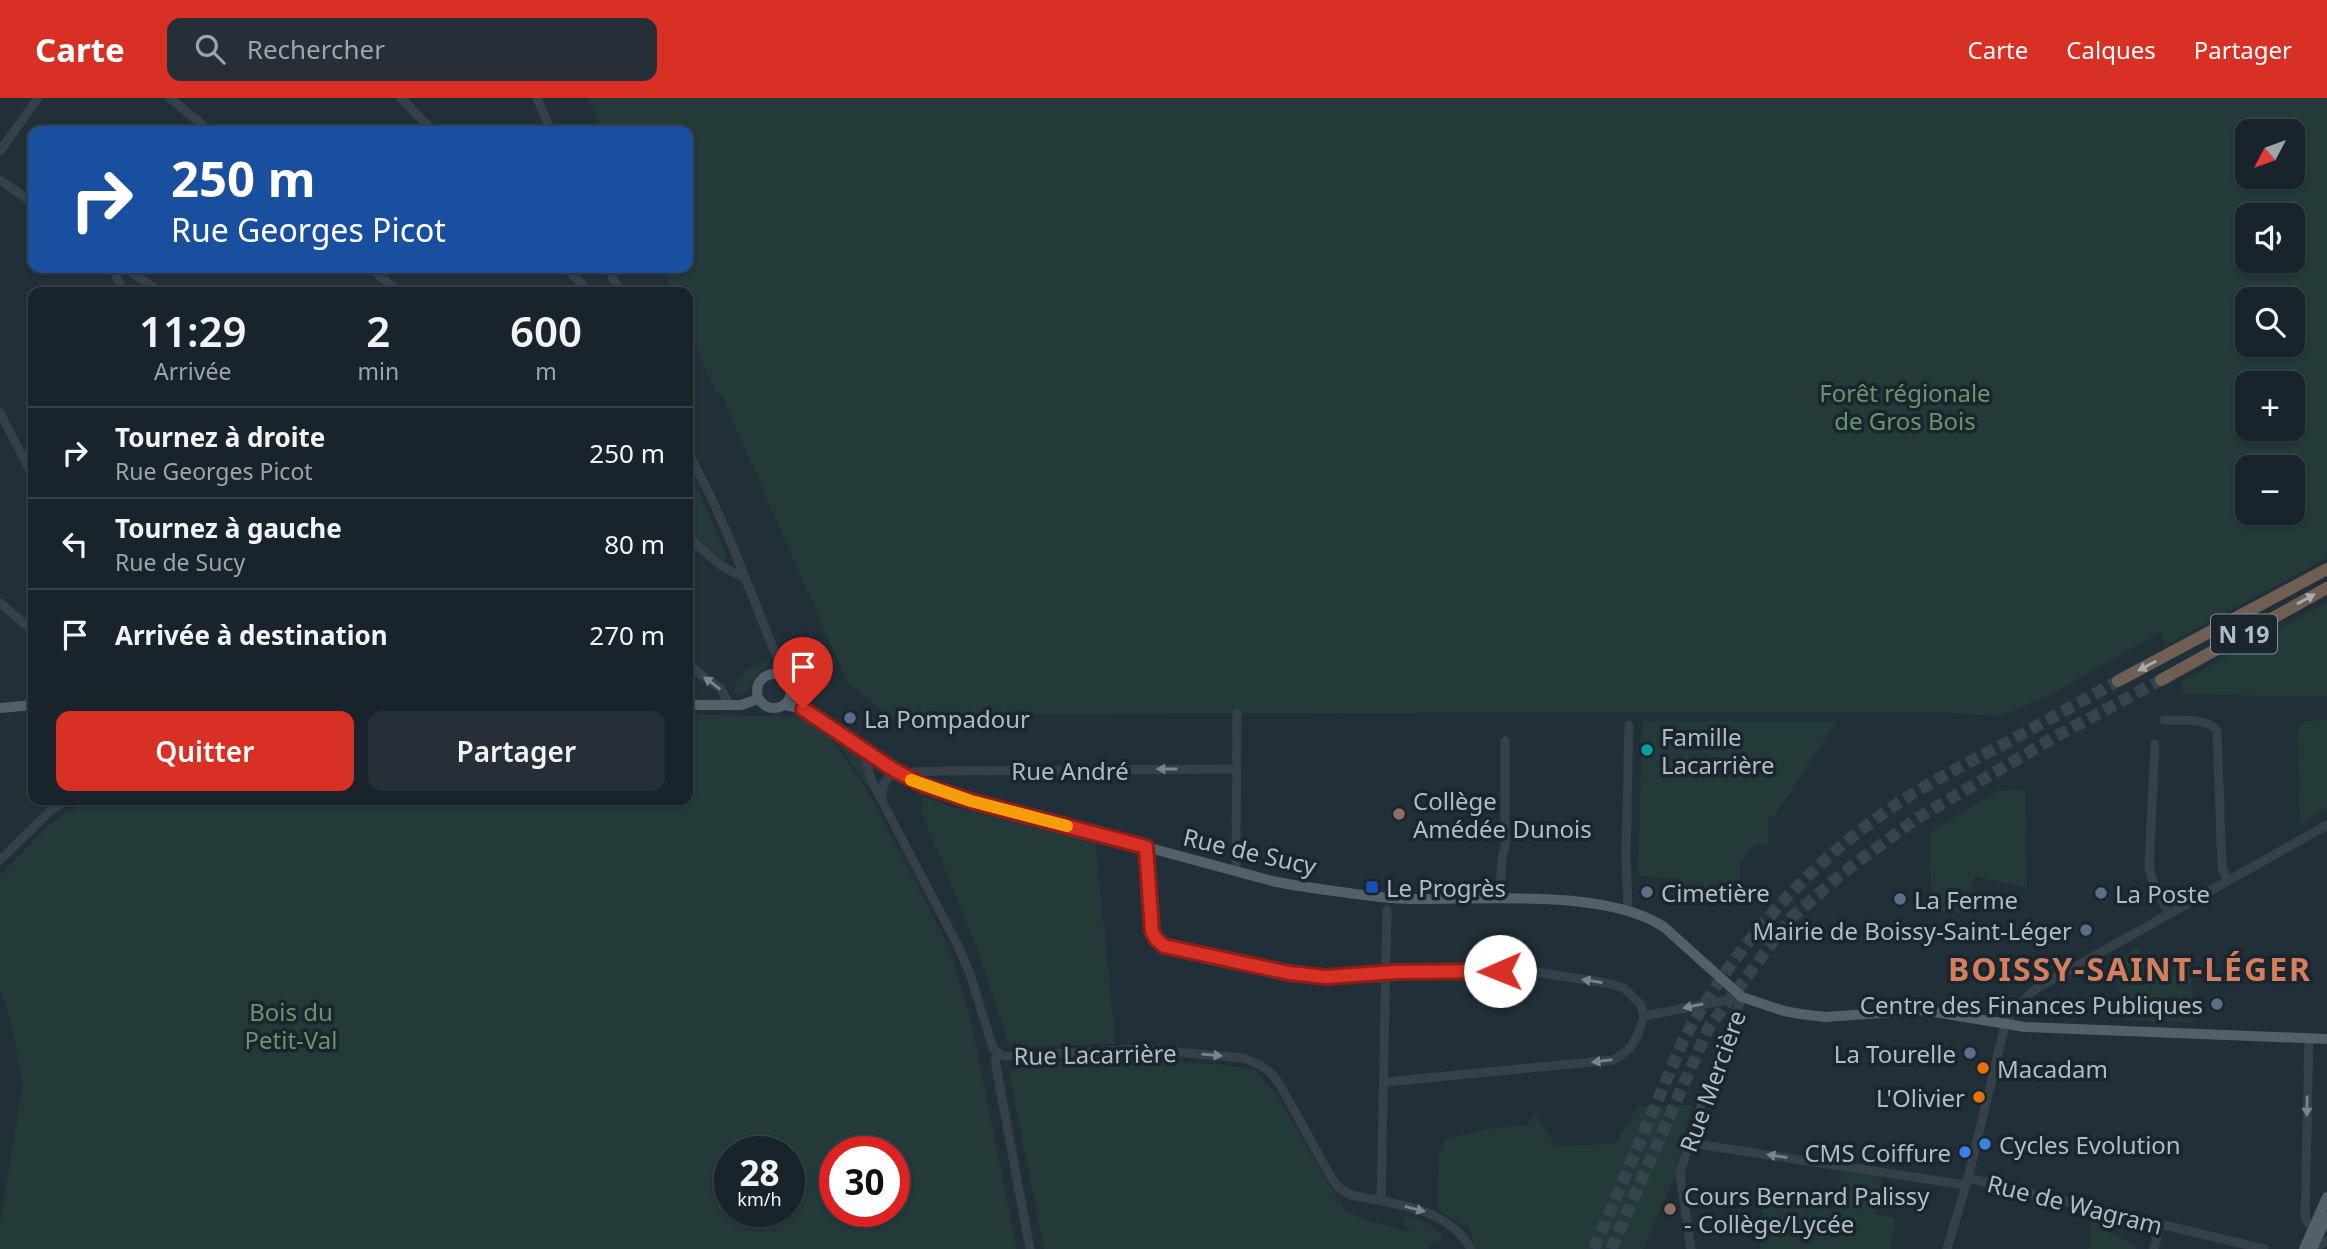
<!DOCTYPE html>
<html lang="fr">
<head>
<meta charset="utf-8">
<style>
	:root { --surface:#19232b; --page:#262f37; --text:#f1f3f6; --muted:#9fa4a9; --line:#374047; --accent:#d93025 }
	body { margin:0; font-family:"Noto Sans",sans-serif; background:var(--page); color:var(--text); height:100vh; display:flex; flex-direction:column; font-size:26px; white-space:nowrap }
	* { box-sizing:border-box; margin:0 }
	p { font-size:23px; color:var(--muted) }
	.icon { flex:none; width:38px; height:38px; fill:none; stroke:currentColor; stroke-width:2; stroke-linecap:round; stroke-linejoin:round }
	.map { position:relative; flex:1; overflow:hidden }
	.drawer { position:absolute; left:28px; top:189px; width:665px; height:518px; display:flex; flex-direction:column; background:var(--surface); border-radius:14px; box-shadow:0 2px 5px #0004,0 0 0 2px var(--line) }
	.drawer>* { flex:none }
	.top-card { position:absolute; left:28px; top:28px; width:665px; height:147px; border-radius:14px; box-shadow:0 2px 5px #0004,0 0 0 2px var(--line); background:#1a4fa0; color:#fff; overflow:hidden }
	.needle { width:46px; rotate:229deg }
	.buttons { position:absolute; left:2235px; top:21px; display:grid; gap:14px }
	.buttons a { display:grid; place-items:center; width:70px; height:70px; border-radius:14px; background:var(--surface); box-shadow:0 2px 5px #0004,0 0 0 2px var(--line); font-size:35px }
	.speed { position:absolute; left:714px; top:1038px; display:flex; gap:14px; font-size:35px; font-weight:700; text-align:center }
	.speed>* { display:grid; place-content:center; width:91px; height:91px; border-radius:50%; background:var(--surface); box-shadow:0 2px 5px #0004,0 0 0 2px var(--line); line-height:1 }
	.speed small { font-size:18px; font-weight:400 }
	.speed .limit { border:10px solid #d22; background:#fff; color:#111 }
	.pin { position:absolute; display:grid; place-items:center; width:60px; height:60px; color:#fff; margin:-72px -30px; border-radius:50% 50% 50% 0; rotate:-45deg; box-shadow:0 0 7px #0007 }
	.pin .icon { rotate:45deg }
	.me { position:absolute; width:77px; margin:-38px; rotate:269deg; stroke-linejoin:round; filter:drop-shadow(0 0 5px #0008) }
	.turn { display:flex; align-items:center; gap:24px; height:147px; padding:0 28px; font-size:32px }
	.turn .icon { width:91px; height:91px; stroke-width:2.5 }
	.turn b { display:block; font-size:49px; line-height:60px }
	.eta { display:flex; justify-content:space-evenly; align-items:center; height:119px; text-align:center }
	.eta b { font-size:42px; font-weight:600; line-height:49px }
	.primary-button { display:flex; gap:14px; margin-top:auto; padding:14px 28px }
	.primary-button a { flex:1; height:80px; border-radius:14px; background:var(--accent); color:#fff; font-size:28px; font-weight:600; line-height:80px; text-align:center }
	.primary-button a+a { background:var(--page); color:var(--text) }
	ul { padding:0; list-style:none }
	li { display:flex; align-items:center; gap:21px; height:91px; padding:0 28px; border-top:2px solid var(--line) }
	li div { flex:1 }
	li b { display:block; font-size:26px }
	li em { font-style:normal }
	header { display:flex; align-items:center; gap:42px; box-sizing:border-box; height:98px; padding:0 35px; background:var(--accent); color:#fff }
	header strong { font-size:33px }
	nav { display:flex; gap:38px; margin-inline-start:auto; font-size:24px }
	.search { width:490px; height:63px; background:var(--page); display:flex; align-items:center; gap:18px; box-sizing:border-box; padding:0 24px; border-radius:14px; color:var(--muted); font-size:26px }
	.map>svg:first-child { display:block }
</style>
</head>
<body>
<header>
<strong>Carte</strong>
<div class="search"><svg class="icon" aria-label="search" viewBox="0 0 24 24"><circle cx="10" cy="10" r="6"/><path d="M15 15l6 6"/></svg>Rechercher</div>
<nav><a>Carte</a><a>Calques</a><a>Partager</a></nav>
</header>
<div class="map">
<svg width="2327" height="1151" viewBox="0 0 2327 1151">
	<rect width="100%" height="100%" fill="#212f39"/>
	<!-- green -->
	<g fill="#233a39" fill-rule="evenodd">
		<path d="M588 0H2327V460L2166 547 2161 534 2050 597 2001 618 1936 614 966 616 891 620 847 584 722 298 715 293 688 230V194H672L662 170H688V33H602ZM2247 33H2292V79H2247ZM2247 117H2292V163H2247ZM2247 201H2292V247H2247ZM2247 285H2292V331H2247ZM2247 369H2292V415H2247Z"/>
		<path d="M688 368 727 458 723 462 688 432Z"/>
		<path d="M2327 504V599L2184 596 2180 584Z"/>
		<path d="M770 561C768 571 761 571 755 578 750 586 750 593 742 598L735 596 733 590 746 571Z"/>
		<path d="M688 616 796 619 815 626 828 636 870 697 949 849 972 926 1017 1151H0V1125L22 990 16 946 5 904 0 894V777L48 728 67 714 93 702H688ZM730 1054H789V1113H730ZM835 1054H894V1113H835Z"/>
		<path d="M2327 622V710L2300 726 2298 629 2306 623Z"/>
		<path d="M1642 623H1837L1774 719 1769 718 1768 747 1755 746 1740 766V794H1680L1679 781 1638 778Z"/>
		<path d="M832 636 862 658 870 686 867 688Z"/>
		<path d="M2026 691 2027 790 1974 778 1966 815 1932 812 1929 735 1997 693Z"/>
		<path d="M923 699 953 709 1095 743 1116 946 1010 949 977 850 922 716Z"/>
		<path d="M2137 849 2156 878 2191 865 2193 925 2124 922 2115 864Z"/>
		<path d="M1456 878 1512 883 1499 898 1465 892Z"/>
		<path d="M1088 957 1223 967 1254 971 1276 996 1344 1111 1363 1121 1411 1134 1403 1125 1406 1117 1427 1125 1445 1140 1429 1146V1151H1044L1009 974 1019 970 1043 968Z"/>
		<path d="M1692 1007 1674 1079 1643 1151H1476L1469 1131 1438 1112 1439 1055 1447 1040 1487 1031 1527 1027 1535 1015 1556 1048 1615 1046 1638 1008Z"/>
		<path d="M1841 1072 1882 1080 1875 1116 1895 1120 1891 1151H1760L1763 1118 1757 1101 1759 1096 1836 1112Z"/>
		<path d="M2092 1121 2105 1132 2136 1147 2137 1151H2088L2091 1147 2089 1132Z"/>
	</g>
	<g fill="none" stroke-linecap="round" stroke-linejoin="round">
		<!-- highway-tunnel -->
		<g stroke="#36444e" stroke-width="12" stroke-dasharray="12 6" stroke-linecap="butt">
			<path d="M1594 1151 1683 943C1733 851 1804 770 1891 710 1926 686 1964 667 2002 647 2041 626 2080 604 2118 583"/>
			<path d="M1611 1151 1709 929 1791 820 1844 774 1916 721 2053 640 2161 582"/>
		</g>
		<!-- minor -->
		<g stroke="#354049" stroke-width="9">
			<path d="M170 0 210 33"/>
			<path d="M401 0 433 33"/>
			<path d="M537 0 551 33"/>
			<path d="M0 53 38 0"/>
			<path d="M0 82 33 105"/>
			<path d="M113 170 123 194"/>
			<path d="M126 170 160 194"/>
			<path d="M370 170 399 194"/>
			<path d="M566 170 590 194"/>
			<path d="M608 170 620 194"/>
			<path d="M0 315 33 378"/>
			<path d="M688 355C725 420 749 493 778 562L779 576"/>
			<path d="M688 439 723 469 743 479"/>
			<path d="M0 505 33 533"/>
			<path d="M688 567 721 591 730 608"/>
			<path d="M2164 622C2180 623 2208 619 2217 633L2222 769 2227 783"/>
			<path d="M2155 646 2149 769 2153 784 2169 816"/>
			<path d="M869 655 867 665 871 682 958 848 970 876 993 950 1002 958H1015L1142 951 1244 960 1260 967 1272 976 1280 987 1331 1079 1339 1090 1351 1097C1393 1106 1448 1109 1471 1151"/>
			<path d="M907 680 914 674 945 673 1235 671"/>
			<path d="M882 700 883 687 894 672"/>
			<path d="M1146 749 1152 833 1156 841 1164 848 1289 875 1326 879 1395 874 1523 872 1606 885 1624 890 1641 907 1644 918"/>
			<path d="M0 762 50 713 68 702"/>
			<path d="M1236 774 1237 615"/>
			<path d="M1500 800 1502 760 1505 748V643"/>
			<path d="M1628 813 1626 760 1629 627"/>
			<path d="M1644 918 1742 899 1703 1001 1680 1075 1691 1151"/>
			<path d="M2309 940 2305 1120 2313 1131"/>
			<path d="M998 955 995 963 1030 1151"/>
			<path d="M1385 984 1613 962C1633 952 1638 939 1644 918"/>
			<path d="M1689 1045 1966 1087"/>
			<path d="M1968 1080 2264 1151"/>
			<path d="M1381 1103 1387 812"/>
			<path d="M2313 1150 2327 1143"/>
			<path d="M1947 1151 1968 1080 2005 927 2014 912 2034 892 2327 727"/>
			<path d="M2154 1151 2160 1127"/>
		</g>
		<!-- major -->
		<g stroke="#53606a" stroke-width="10">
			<circle cx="774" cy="593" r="17"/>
			<path d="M688 607H741L758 601"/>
			<path d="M785 607 803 611 894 672 939 693 1272 783C1295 788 1318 791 1341 794 1364 797 1387 801 1410 801 1480 802 1605 790 1664 829L1742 899 1784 913 1800 916 1825 919 1922 912 2025 929 2327 941"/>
			<path d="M0 610 33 607"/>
			<path d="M2304 1151 2327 1099"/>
			<path d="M2312 1151 2327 1119"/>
		</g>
		<!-- highway -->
		<g stroke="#6f5f52" stroke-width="12">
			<path d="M2161 582 2327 490"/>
			<path d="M2118 583 2327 471"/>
		</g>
	</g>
	<!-- one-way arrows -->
	<defs><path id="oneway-solid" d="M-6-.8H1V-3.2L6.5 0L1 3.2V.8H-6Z" transform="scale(1.75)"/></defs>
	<g fill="#a6adb5">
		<use href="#oneway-solid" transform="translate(2306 501) rotate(-29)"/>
		<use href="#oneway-solid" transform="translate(2147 568) rotate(152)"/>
	</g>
	<g fill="#79848e">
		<use href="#oneway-solid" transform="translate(712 585) rotate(-143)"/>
		<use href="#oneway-solid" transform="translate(1167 671) rotate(180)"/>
		<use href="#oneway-solid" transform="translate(1592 883) rotate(-171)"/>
		<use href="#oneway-solid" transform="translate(1693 908) rotate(168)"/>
		<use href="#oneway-solid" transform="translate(1212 957) rotate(5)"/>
		<use href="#oneway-solid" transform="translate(1602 963) rotate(173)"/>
		<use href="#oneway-solid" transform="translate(2307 1008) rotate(91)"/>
		<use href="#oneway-solid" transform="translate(1777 1058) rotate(-171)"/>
		<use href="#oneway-solid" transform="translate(1415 1111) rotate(14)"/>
	</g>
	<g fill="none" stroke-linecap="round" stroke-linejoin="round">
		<defs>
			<path id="route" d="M803 611 894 672 923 687 971 703 1146 749 1152 833 1156 841 1164 848 1289 875 1326 879 1395 874 1500 873"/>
		</defs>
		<!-- route casing -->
		<use href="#route" stroke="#8d1f18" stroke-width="18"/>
		<!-- route -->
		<use href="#route" stroke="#d93025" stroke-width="12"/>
		<!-- slow -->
		<path stroke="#f59e0b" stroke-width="12" d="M911 682 971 703 1067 728"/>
	</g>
	<!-- markers -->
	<g fill="#5c6f8a" stroke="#1a252e" stroke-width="2.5">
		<circle cx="850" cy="620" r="7"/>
		<circle cx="1647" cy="794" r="7"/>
		<circle cx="2101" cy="795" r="7"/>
		<circle cx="1900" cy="801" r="7"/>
		<circle cx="2086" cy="832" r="7"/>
		<circle cx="2217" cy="906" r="7"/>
		<circle cx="1970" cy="955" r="7"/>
	</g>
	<circle fill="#0f9aa8" stroke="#1a252e" stroke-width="2.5" cx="1647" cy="652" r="7"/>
	<g fill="#8d6e63" stroke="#1a252e" stroke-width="2.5">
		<circle cx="1399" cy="716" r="7"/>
		<circle cx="1670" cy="1111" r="7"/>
	</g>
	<rect fill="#1a4fb4" stroke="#1a252e" stroke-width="2.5" x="1365" y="782" width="14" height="14" rx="3.5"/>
	<g fill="#e8710a" stroke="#1a252e" stroke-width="2.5">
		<circle cx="1983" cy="970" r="7"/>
		<circle cx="1979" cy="999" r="7"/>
	</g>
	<g fill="#3f7fe0" stroke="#1a252e" stroke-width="2.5">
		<circle cx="1985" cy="1046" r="7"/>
		<circle cx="1965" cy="1054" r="7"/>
	</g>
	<g text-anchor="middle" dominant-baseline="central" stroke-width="7" stroke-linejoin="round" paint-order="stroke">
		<!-- shield labels -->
		<rect fill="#1a252e" stroke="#838e98" stroke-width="2" x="2211" y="516.5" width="66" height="39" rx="5"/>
		<g font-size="23" font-weight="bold" fill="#b0bbc6">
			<text x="2244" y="536">N 19</text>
		</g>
		<!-- park labels -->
		<g font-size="24" fill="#67966b" stroke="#1a252e">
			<text x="1905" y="294">Forêt régionale<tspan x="1905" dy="28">de Gros Bois</tspan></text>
			<text x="291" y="913">Bois du<tspan x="291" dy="28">Petit-Val</tspan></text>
		</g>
		<!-- poi labels -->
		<g font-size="24" fill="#b0bbc6" stroke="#1a252e" text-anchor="start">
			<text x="864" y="620">La Pompadour</text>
			<text x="1661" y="638">Famille<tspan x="1661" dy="28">Lacarrière</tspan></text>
			<text x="1413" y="702">Collège<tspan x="1413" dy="28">Amédée Dunois</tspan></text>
			<text x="1386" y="789">Le Progrès</text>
			<text x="1661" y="794">Cimetière</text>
			<text x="2115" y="795">La Poste</text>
			<text x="1914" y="801">La Ferme</text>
			<text x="2072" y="832" text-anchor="end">Mairie de Boissy-Saint-Léger</text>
			<text x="2203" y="906" text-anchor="end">Centre des Finances Publiques</text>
			<text x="1956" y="955" text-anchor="end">La Tourelle</text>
			<text x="1997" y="970">Macadam</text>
			<text x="1965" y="999" text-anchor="end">L'Olivier</text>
			<text x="1999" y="1046">Cycles Evolution</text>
			<text x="1951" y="1054" text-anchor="end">CMS Coiffure</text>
			<text x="1684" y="1097">Cours Bernard Palissy<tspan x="1684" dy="28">- Collège/Lycée</tspan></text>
		</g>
		<!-- street labels -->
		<g font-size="24" fill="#b0bbc6" stroke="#1a252e">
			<text x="1070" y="672">Rue André</text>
			<text transform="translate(1250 753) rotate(13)">Rue de Sucy</text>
			<text transform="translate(1095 956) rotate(-1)">Rue Lacarrière</text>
			<text transform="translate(1712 983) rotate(-70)">Rue Mercière</text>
			<text transform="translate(2075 1106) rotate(14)">Rue de Wagram</text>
		</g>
		<!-- district labels -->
		<g font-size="32" font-weight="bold" letter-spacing="2" fill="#d37f5d" stroke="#1a252e">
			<text x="2130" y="870">BOISSY-SAINT-LÉGER</text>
		</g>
	</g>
</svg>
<div class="buttons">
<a><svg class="needle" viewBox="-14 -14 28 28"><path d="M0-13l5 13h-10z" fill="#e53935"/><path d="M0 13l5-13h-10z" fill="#9fa4a9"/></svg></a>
<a><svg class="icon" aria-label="sound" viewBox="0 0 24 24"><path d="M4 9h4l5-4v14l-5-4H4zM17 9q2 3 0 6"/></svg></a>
<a><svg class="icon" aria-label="search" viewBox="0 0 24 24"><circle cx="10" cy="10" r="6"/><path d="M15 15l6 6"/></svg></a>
<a>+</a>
<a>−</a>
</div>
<div class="speed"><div>28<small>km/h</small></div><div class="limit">30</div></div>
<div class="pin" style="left:803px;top:611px;background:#d93025"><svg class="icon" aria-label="arrive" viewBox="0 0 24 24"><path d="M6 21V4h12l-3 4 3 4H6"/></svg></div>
<svg class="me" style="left:1500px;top:873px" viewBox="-20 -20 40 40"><circle r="19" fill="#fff"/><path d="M0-13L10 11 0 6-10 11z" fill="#d93025"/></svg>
<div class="top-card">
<div class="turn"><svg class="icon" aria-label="right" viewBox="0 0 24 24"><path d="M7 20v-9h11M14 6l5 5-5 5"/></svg><div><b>250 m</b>Rue Georges Picot</div></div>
</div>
<section class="drawer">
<div class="eta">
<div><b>11:29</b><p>Arrivée</p></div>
<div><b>2</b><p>min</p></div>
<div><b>600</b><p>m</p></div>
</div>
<ul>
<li><svg class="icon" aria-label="right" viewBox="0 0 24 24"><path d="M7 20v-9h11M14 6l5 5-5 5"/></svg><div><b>Tournez à droite</b><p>Rue Georges Picot</p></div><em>250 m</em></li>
<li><svg class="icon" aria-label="left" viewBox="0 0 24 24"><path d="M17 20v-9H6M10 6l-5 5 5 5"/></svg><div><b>Tournez à gauche</b><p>Rue de Sucy</p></div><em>80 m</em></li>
<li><svg class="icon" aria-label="arrive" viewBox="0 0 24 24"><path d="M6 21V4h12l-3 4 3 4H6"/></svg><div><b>Arrivée à destination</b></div><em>270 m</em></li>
</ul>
<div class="primary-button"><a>Quitter</a><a>Partager</a></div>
</section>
</div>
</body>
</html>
